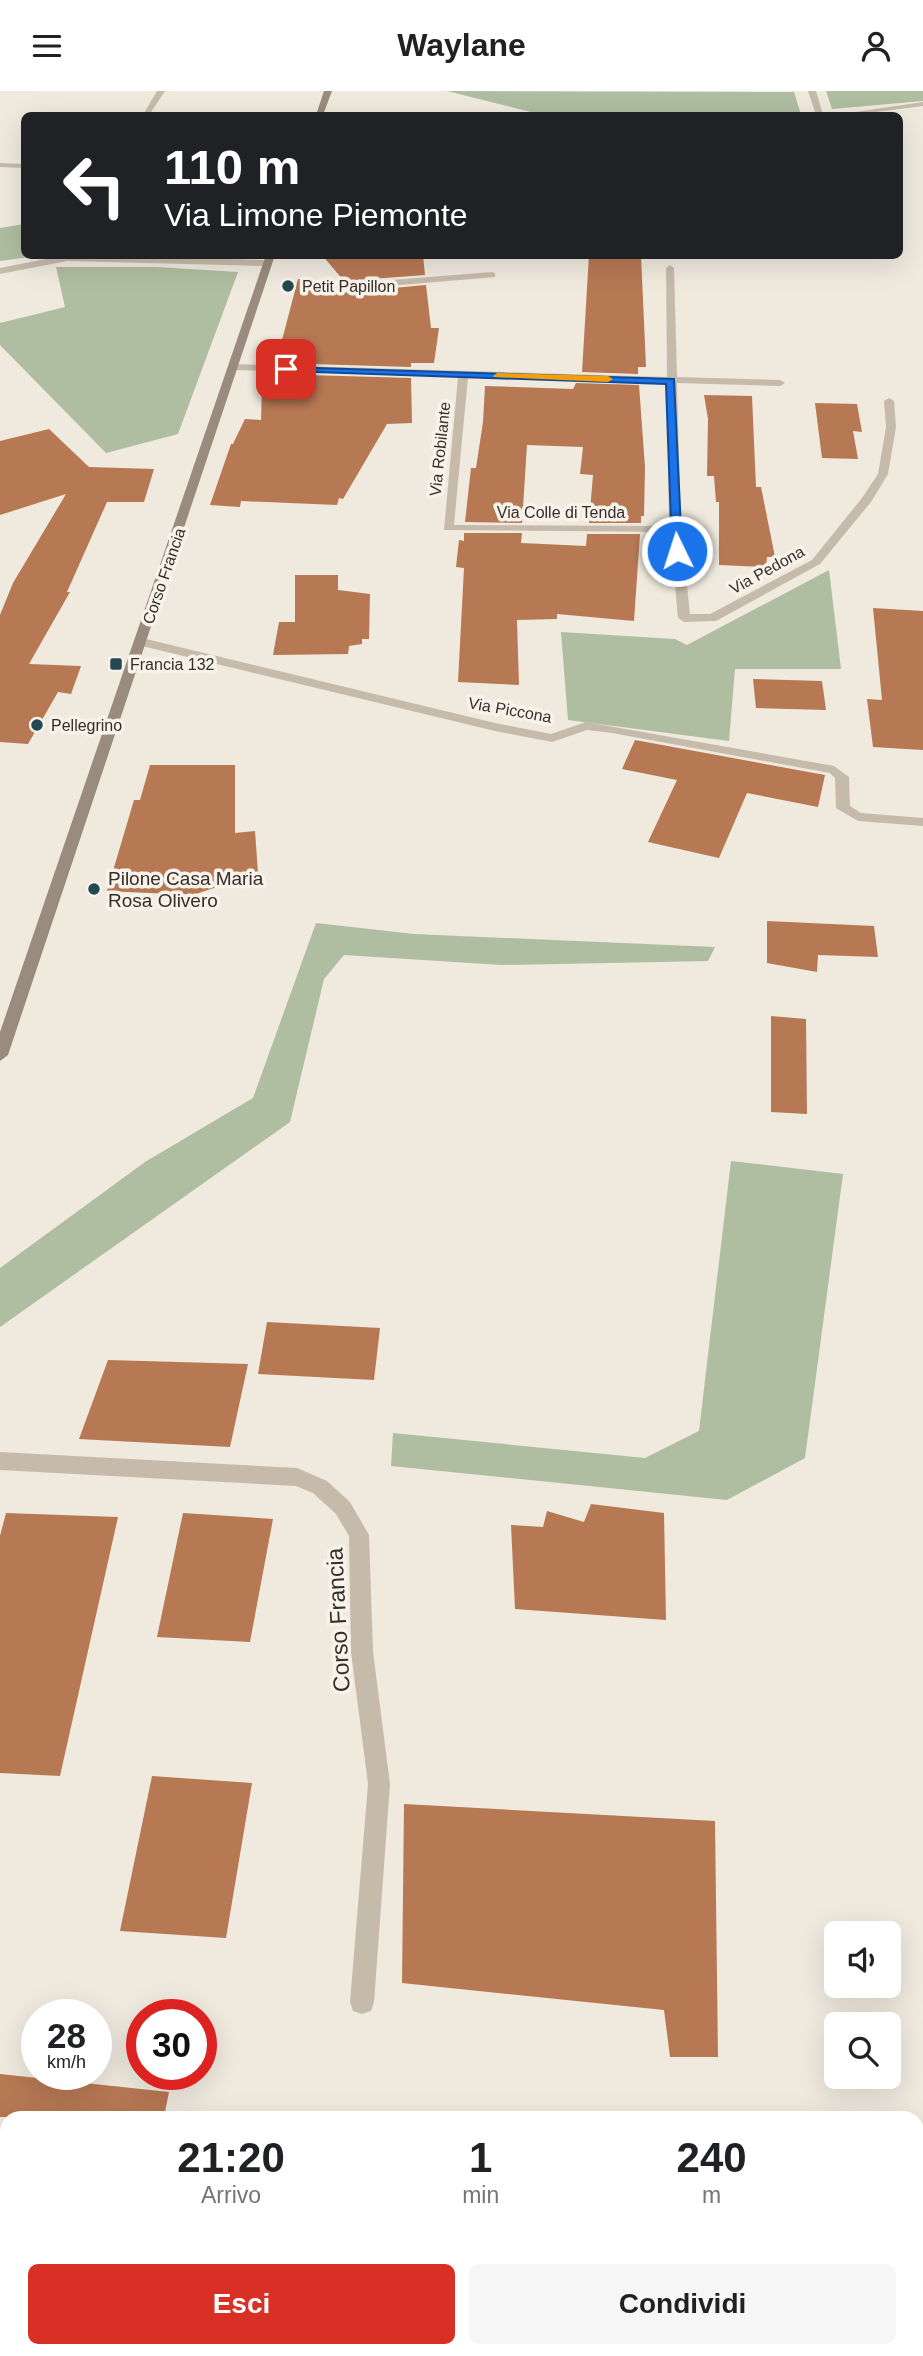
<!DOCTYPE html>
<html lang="it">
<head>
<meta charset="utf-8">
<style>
	:root { --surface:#fff; --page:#f6f6f6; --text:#202124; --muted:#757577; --accent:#d93025 }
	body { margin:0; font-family:Arial,sans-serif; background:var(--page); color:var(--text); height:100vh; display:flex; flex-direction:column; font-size:26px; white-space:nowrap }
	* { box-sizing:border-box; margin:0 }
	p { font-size:23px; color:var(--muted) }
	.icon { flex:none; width:38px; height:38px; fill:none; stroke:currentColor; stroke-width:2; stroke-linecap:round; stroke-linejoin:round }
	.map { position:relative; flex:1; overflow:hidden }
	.details { position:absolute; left:0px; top:2020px; width:924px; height:247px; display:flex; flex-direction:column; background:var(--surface); border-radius:21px 21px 0 0; box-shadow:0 7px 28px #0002 }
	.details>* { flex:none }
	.guide { position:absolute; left:21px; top:21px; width:882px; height:147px; border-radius:10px; box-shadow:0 7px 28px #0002; background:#202124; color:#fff; overflow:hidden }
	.controls { position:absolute; left:824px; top:1830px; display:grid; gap:14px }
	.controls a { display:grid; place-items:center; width:77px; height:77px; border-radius:10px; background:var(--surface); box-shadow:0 7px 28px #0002; font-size:35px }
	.speed { position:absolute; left:21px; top:1908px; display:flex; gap:14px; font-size:35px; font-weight:700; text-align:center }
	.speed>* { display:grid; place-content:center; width:91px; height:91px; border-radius:50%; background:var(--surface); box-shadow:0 7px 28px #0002; line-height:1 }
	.speed small { font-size:18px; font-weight:400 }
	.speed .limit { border:10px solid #d22; background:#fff; color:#111 }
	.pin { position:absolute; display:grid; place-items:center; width:60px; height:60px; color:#fff; margin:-30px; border-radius:14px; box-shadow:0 4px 10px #0006 }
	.me { position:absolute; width:77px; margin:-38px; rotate:356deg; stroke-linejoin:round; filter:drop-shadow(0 0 5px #0008) }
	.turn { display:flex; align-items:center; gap:24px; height:147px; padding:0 28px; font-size:32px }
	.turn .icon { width:91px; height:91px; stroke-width:2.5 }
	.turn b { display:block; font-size:49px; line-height:60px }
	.eta { display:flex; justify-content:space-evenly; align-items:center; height:119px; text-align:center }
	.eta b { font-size:42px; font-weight:700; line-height:49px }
	.primary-button { display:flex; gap:14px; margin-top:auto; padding:14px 28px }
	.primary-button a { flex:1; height:80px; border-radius:10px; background:var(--accent); color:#fff; font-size:28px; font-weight:700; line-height:80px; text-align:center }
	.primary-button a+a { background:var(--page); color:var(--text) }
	header { display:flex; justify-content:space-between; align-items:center; height:91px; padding:0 28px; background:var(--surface); font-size:32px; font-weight:700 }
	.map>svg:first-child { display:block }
</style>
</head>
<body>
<header><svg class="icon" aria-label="menu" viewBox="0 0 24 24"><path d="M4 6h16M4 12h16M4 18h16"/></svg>Waylane<svg class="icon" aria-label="person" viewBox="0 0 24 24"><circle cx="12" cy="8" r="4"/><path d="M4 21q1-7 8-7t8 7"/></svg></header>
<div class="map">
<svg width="923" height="2265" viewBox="0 0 923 2265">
	<rect width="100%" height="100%" fill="#efe9de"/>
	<!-- green -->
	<g fill="#afbda0">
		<path d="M447 0 794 1 801 24H543Z"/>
		<path d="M826 0H923V10L832 18Z"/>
		<path d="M24 133V164L37 165 0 170V137Z"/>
		<path d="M56 176H157L238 181 178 343 106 362 0 254V232L65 216Z"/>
		<path d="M829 479 841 578H735L729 650 568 629 561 541 675 548 687 554Z"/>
		<path d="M316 832 414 843 715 856 708 870 502 874 344 864 324 888 290 1031 0 1236V1177L145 1071 253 1007Z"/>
		<path d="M731 1070 843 1083 805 1367 727 1409 391 1375 393 1342 645 1367 699 1340Z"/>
	</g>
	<!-- building -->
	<g fill="#b77854">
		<path d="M322 164H423L425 184 344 190Z"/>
		<path d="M589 164H641L646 276H638V283L582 281Z"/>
		<path d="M298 188 335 191 322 196 329 203 426 194 431 237H439L434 272H411V276L276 272Z"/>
		<path d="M273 283 411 287 412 332 387 333 343 408 339 407 337 414 241 410 240 416 210 414 231 353H233L245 328 261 329 262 293H271Z"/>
		<path d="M576 292 639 294 645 376 644 425H641V432H589L593 384 580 383 583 356 527 354 522 432 465 431 471 377H476L483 331 485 295 573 298Z"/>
		<path d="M704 304 752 305 756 396H761L775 466H767L766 476 719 474V411H716L714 385H707L708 328Z"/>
		<path d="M815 312 857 313 862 341 853 340 858 368 822 367Z"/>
		<path d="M49 338 89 376 154 378 144 411H107L67 501H70L29 573 81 575 71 603 58 601 28 653 0 651V524L13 492 66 403 0 424V350Z"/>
		<path d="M464 442H522L521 452 586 455 587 443H640L634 530 557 523V528L517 529 519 594 458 591 464 477 456 476 459 449 464 450Z"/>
		<path d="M295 484H338V499L370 503 369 548H362V553L349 555 348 563 273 564 279 531H295Z"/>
		<path d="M873 517 923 520V659L873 656 867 608 882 609Z"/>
		<path d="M753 588 822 590 826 619 756 617Z"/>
		<path d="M635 649 825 684 818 716 747 702 719 767 648 751 677 689 622 678Z"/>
		<path d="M150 674H235V742L255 740 258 782 193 804 107 800 134 709H140Z"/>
		<path d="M767 830 874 835 878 866 818 864 817 881 767 872Z"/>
		<path d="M771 925 806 928 807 1023 771 1021Z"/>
		<path d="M267 1231 380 1237 374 1289 258 1283Z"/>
		<path d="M108 1269 248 1273 230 1356 79 1348Z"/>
		<path d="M591 1413 664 1422 666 1529 515 1518 511 1434 543 1436 547 1420 584 1431Z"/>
		<path d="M6 1422 118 1426 60 1685 0 1682V1445Z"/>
		<path d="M183 1422 273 1428 250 1551 157 1546Z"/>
		<path d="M152 1685 252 1692 226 1847 120 1840Z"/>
		<path d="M404 1713 715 1730 718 1966H670L664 1919 402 1892Z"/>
		<path d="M0 1983 169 2001 164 2026H0Z"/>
	</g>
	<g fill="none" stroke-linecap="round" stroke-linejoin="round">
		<!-- street -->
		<g fill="#c6bbab" fill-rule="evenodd">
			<path d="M157 0H165L149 24H143Z"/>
			<path d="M808 0H816L823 24H816Z"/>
			<path d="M923 11V15L852 24H835Z"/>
			<path d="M0 72 24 73V77L0 76Z"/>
			<path d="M66 164 268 169 272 172 268 175 67 170 0 183V177Z"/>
			<path d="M670 174 674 177 677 286 780 289 785 292 780 295 677 292 681 438 690 523H710L812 469 862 407 878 383 886 336 884 310 889 307 894 310 896 336 888 383 871 411 820 473 716 530 684 531 678 527 670 441 444 439 458 286 235 279 230 276 235 273 667 286 666 177ZM468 286 667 292 669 435 454 434Z"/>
			<path d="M492 181 495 182V186L329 200 324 197 329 194Z"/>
			<path d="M142 547 495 632 551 643 586 631 834 675 849 686 850 715 861 722 923 727V735L858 730 836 717 835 687 830 682 612 642 587 639 552 651 495 640 138 554 136 551Z"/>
			<path d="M0 1361 297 1377 327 1390 350 1411 369 1444 373 1561 390 1693 374 1911 371 1920 362 1923 353 1920 350 1911 368 1693 351 1561 349 1445 336 1423 313 1402 296 1395 0 1379Z"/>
		</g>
		<!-- secondary -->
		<g fill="#998b7d" fill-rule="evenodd">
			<path d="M324 0H332L323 24H316Z"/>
			<path d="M266 164H275L8 964 0 970V941Z"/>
		</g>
	</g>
	<!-- route -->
	<path fill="#1a73e8" stroke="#114b97" stroke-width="2" d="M283 276 674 288 682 460 677 463 672 460 666 293 286 280 281 278Z"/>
	<!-- slow -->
	<path fill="#f59e0b" d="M497 282 608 285 613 288 608 291 494 286 493 285Z"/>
	<!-- markers -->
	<g fill="#244951" stroke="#f7f3ea" stroke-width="2.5">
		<circle cx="288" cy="195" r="7"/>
		<rect x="109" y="566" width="14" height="14" rx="3.5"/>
		<circle cx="37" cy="634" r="7"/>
		<circle cx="94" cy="798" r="7"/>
	</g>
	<g text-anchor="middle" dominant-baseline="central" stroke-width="7" stroke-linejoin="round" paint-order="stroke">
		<!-- far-poi labels -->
		<g font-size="16" fill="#352e29" stroke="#f7f3ea" text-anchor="start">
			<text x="302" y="195">Petit Papillon</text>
			<text x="130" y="573">Francia 132</text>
			<text x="51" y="634">Pellegrino</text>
		</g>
		<!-- far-street labels -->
		<g font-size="16" fill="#352e29" stroke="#f7f3ea">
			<text transform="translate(440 358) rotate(-84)">Via Robilante</text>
			<text x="561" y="421">Via Colle di Tenda</text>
			<text transform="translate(767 479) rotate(-29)">Via Pedona</text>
			<text transform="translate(164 485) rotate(-71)">Corso Francia</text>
			<text transform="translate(510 619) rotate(10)">Via Piccona</text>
		</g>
		<!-- poi labels -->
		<g font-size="19" fill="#352e29" stroke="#f7f3ea" text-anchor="start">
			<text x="108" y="787">Pilone Casa Maria<tspan x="108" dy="22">Rosa Olivero</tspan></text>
		</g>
		<!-- near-street labels -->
		<g font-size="23" fill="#352e29" stroke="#f7f3ea">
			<text transform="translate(338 1529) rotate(-93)">Corso Francia</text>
		</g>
	</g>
</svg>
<div class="controls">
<a><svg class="icon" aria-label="sound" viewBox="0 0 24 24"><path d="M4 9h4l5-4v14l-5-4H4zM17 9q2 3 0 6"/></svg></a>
<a><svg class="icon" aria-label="search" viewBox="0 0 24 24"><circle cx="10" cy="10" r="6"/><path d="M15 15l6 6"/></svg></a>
</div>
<div class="speed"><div>28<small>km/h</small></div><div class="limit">30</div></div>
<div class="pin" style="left:286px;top:278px;background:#d93025"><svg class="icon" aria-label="arrive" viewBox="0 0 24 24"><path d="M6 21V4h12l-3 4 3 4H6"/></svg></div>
<svg class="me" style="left:677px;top:460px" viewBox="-20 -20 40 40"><circle r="17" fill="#1a73e8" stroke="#fff" stroke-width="3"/><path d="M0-11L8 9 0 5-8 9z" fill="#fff"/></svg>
<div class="guide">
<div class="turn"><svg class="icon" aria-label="left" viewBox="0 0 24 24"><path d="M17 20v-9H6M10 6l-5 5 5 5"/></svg><div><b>110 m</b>Via Limone Piemonte</div></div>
</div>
<section class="details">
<div class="eta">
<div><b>21:20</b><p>Arrivo</p></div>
<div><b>1</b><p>min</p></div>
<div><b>240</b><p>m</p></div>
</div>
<div class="primary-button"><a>Esci</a><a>Condividi</a></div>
</section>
</div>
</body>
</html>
